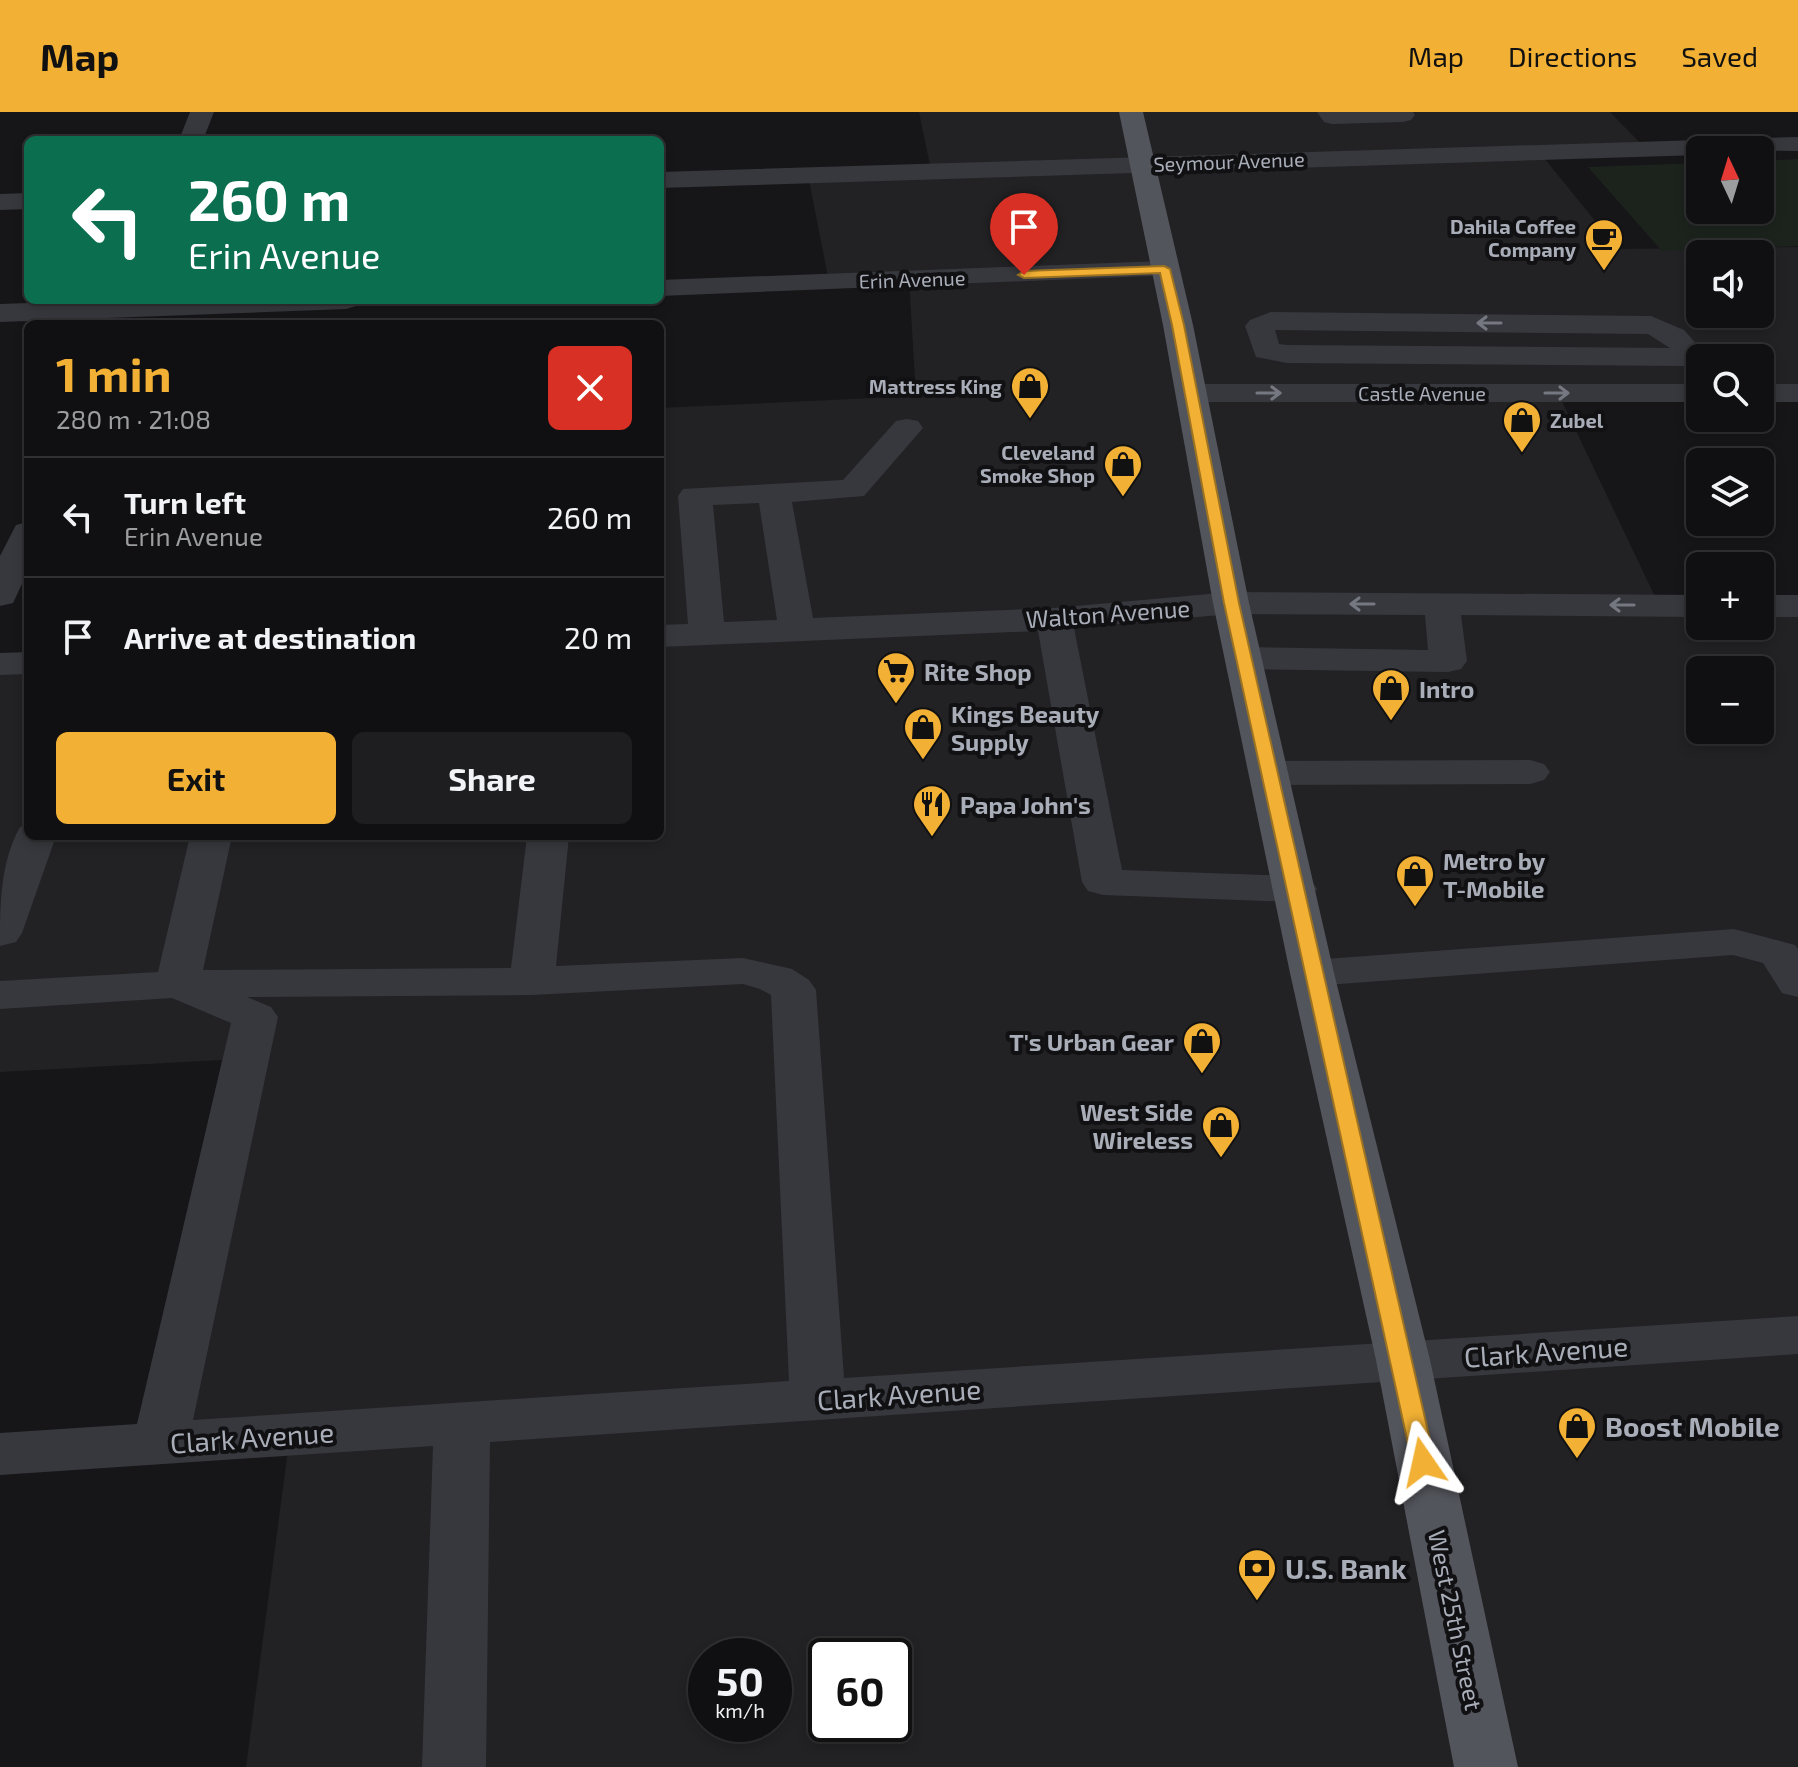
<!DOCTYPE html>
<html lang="en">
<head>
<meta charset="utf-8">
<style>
	:root { --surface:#101012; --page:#1e1e20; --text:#f1f3f6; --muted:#9c9d9f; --line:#303032; --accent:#f2b134 }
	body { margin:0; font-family:"Exo 2",sans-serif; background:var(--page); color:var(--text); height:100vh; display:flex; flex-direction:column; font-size:30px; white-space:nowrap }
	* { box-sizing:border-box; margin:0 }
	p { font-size:26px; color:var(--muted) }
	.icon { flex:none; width:44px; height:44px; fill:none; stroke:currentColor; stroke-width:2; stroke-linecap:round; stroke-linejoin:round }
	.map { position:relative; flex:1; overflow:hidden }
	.sheet { position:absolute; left:24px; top:208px; width:640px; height:520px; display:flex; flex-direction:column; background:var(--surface); border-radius:12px; box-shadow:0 4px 12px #0003,0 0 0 2px var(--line) }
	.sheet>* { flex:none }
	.hud { position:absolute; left:24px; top:24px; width:640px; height:168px; border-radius:12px; box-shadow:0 4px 12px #0003,0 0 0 2px var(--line); background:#0b6e4f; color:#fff; overflow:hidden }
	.needle { width:52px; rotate:356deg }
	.controls { position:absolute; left:1686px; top:24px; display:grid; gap:16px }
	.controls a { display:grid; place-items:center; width:88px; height:88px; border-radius:12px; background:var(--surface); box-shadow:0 4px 12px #0003,0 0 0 2px var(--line); font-size:40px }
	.speed { position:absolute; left:688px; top:1526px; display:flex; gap:16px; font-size:40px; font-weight:700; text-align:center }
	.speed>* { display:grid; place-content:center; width:104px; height:104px; border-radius:50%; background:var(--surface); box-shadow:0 4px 12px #0003,0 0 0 2px var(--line); line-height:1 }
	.speed small { font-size:20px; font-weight:400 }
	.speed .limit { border:4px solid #111; border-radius:12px; background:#fff; color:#111 }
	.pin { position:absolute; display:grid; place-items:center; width:68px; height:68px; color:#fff; margin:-82px -34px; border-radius:50% 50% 50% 0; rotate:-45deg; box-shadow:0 0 8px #0007 }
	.pin .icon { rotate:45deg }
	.me { position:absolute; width:88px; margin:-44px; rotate:349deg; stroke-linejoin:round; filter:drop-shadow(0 0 6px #0008) }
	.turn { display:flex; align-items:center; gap:28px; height:168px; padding:0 32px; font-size:36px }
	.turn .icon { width:104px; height:104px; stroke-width:2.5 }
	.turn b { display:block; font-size:56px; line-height:68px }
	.round { display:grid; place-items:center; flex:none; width:84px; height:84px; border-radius:12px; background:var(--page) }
	.head { display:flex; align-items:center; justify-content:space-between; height:136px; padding:0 32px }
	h1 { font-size:48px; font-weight:700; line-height:60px; color:var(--accent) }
	.action { display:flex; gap:16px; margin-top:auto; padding:16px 32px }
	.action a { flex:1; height:92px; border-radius:12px; background:var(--accent); color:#111; font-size:32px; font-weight:700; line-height:92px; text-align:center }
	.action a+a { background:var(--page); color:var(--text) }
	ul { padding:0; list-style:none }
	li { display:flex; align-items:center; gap:24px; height:120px; padding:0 32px; border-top:2px solid var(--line) }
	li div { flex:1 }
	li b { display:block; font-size:30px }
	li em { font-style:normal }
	header { display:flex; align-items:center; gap:48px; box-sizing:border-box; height:112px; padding:0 40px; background:var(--accent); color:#111 }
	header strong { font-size:38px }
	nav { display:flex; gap:44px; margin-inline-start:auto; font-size:28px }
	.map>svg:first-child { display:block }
</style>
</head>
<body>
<header>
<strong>Map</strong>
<nav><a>Map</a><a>Directions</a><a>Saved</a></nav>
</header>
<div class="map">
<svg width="1798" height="1655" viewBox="0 0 1798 1655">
	<rect width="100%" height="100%" fill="#161618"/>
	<!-- built -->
	<path fill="#222225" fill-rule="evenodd" d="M919 0H1610L1646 37 1540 41 1618 137 1798 135V281H1760V246H1700V281H1558L1659 493 1700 494V514H1760V494H1798V1655H246L290 1323 136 1333 222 948 0 960V552L28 551V724H660V296L916 284 909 167 829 170 808 63 931 58ZM1700 142H1760V202H1700ZM1700 558H1760V618H1700ZM706 1544H774V1612H706ZM826 1544H894V1612H826Z"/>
	<!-- green -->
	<path fill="#1c231d" d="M1798 47V134L1662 139 1588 55 1700 51V98H1760V49Z"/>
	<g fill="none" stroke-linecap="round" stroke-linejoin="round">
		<!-- minor -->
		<g fill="#37383d" fill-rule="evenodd">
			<path d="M190 0H214L203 28H179Z"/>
			<path d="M1317 0H1413L1415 3 1411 8 1403 10 1332 12 1324 10Z"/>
			<path d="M1798 25V39L1700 38V43L660 76V60Z"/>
			<path d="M28 81V97L0 98V82Z"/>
			<path d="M1164 149 1174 151 1178 157 1174 163 660 184V168Z"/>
			<path d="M117 188H360L356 194 346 197 0 210V192Z"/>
			<path d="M1271 200 1651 204 1684 218 1709 246H1700V264L1689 261 1684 254 1287 251 1256 245 1245 214 1250 208ZM1275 218 1648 222 1670 236 1287 233 1279 232Z"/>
			<path d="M1191 272H1700V290H1191L1180 288 1176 281 1180 274Z"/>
			<rect x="1760" y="272" width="38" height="18"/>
			<path d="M907 307 918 309 923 316 864 384 792 390 813 506 1054 496 1231 480 1700 483V505L1461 503 1467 549 1461 557 1448 560 1244 557 1231 554 1225 546 1231 538 1244 535 1428 538 1425 503 1231 502 1074 516 1122 758 1296 764 1311 768 1317 777 1311 786 1296 790 1103 783 1088 779 1082 770 1038 519 660 535V513L688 512 678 384 683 377 843 368 896 309ZM759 391 777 508 724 510 713 393Z"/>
			<path d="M28 410V459L13 491 0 494V444L16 413Z"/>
			<rect x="1760" y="483" width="38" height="22"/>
			<path d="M28 540V562L0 563V541Z"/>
			<path d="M1530 648 1544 652 1550 660 1544 668 1530 672 1270 673 1256 669 1250 661 1256 653 1270 649Z"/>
			<path d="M28 713V724H56L22 821 16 830 0 834C0 793 0 751 20 715Z"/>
			<path d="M190 724H232L203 858 511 856 527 724H569L556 854 743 846 792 857 809 868 816 878 844 1266 1798 1204V1242L490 1330 486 1655H422L433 1334 0 1363V1321L137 1312 231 911 172 886 0 897V869L158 860ZM743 872 760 877 771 883 789 1269 193 1308 278 905 271 895 247 885 532 883Z"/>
			<path d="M1734 817 1795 833 1798 837V885L1782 881 1763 851 1733 843 1312 874 1296 871 1290 861 1296 851 1312 848Z"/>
		</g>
		<!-- major -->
		<path fill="#53555c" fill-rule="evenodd" d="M1119 0H1143L1193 213 1249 491 1334 861 1430 1248 1518 1655H1454L1376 1248 1290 861 1213 491 1163 213Z"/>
	</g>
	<!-- one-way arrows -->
	<defs><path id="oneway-shaft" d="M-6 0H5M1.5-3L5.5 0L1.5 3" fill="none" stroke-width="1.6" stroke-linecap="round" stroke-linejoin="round" transform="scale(2)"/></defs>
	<g stroke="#757881">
		<use href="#oneway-shaft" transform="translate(1489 211) rotate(-180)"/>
		<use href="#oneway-shaft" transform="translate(1269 281)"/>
		<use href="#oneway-shaft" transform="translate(1557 281)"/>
		<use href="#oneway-shaft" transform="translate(1362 492) rotate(-180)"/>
		<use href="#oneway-shaft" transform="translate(1622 493) rotate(-180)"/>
	</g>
	<!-- route -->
	<path fill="#f2b134" stroke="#9d7322" stroke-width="2" d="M1164 154 1170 157 1184 213 1239 491 1435 1350 1432 1356 1423 1358 1415 1356 1412 1350 1224 491 1172 213 1160 161 1024 166 1018 163 1024 159Z"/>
	<!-- icons -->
	<defs>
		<symbol id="cafe-pin" viewBox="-11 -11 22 30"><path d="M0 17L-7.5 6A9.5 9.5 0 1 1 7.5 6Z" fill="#f2b134" stroke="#111113"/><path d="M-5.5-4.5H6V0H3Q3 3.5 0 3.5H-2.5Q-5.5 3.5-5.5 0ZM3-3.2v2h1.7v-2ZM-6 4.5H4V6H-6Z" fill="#111"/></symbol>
		<symbol id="shop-pin" viewBox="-11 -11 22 30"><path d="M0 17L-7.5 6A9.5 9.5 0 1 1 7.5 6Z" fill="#f2b134" stroke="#111113"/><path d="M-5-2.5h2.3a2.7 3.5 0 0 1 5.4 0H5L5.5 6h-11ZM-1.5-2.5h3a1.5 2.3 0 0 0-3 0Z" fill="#111"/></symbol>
		<symbol id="supermarket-pin" viewBox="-11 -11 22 30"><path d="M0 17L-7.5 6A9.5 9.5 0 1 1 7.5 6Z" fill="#f2b134" stroke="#111113"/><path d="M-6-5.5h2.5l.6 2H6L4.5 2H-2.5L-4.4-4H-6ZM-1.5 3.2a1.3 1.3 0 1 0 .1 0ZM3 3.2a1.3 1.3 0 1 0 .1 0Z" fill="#111"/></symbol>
		<symbol id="restaurant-pin" viewBox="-11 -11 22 30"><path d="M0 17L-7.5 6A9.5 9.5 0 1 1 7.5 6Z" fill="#f2b134" stroke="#111113"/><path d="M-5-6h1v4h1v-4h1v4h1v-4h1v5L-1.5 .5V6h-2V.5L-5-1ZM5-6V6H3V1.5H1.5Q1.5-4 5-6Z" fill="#111"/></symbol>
		<symbol id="bank-pin" viewBox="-11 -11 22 30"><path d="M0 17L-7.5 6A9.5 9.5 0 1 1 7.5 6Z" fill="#f2b134" stroke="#111113"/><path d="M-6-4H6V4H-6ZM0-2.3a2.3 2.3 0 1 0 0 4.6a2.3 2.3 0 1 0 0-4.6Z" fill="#111"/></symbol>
	</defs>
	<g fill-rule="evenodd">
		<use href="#cafe-pin" x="1582" y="104" width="44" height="60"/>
		<use href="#shop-pin" x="1008" y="252" width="44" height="60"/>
		<use href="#shop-pin" x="1500" y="286" width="44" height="60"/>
		<use href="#shop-pin" x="1101" y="330" width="44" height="60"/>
		<use href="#supermarket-pin" x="874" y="537" width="44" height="60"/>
		<use href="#shop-pin" x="1369" y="554" width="44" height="60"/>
		<use href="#shop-pin" x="901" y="593" width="44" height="60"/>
		<use href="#restaurant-pin" x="910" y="670" width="44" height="60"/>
		<use href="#shop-pin" x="1393" y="740" width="44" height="60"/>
		<use href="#shop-pin" x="1180" y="907" width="44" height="60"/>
		<use href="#shop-pin" x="1199" y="991" width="44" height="60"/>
		<use href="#shop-pin" x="1555" y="1292" width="44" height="60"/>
		<use href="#bank-pin" x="1235" y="1434" width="44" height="60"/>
	</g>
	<g text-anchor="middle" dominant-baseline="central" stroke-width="8" stroke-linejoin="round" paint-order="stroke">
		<!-- far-street labels -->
		<g font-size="20" fill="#a8adb8" stroke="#111113">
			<text transform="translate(1229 49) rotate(-2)">Seymour Avenue</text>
			<text transform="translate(912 167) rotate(-2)">Erin Avenue</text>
			<text x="1422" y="281">Castle Avenue</text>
		</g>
		<!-- far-poi labels -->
		<g font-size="20" font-weight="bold" fill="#a8adb8" stroke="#111113" text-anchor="end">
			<text x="1576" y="114">Dahila Coffee<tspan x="1576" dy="23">Company</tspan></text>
			<text x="1002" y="274">Mattress King</text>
			<text x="1550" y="308" text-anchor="start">Zubel</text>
			<text x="1095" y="340">Cleveland<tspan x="1095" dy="23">Smoke Shop</tspan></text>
		</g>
		<!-- street labels -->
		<g font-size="24" fill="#a8adb8" stroke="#111113">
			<text transform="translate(1108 501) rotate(-4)">Walton Avenue</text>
			<text transform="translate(1456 1508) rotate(78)">West 25th Street</text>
		</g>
		<!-- poi labels -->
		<g font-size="24" font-weight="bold" fill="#a8adb8" stroke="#111113" text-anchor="start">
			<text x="924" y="559">Rite Shop</text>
			<text x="1419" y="576">Intro</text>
			<text x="951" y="601">Kings Beauty<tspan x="951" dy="28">Supply</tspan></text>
			<text x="960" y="692">Papa John's</text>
			<text x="1443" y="748">Metro by<tspan x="1443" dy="28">T-Mobile</tspan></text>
			<text x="1174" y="929" text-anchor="end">T's Urban Gear</text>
			<text x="1193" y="999" text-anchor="end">West Side<tspan x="1193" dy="28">Wireless</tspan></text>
		</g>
		<!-- near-street labels -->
		<g font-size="28" fill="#a8adb8" stroke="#111113">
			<text transform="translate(1546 1239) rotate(-4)">Clark Avenue</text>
			<text transform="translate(899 1282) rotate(-4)">Clark Avenue</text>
			<text transform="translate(252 1325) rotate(-4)">Clark Avenue</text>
		</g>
		<!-- near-poi labels -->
		<g font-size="28" font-weight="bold" fill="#a8adb8" stroke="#111113" text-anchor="start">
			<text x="1605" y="1314">Boost Mobile</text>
			<text x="1285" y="1456">U.S. Bank</text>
		</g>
	</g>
</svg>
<div class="controls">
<a><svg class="needle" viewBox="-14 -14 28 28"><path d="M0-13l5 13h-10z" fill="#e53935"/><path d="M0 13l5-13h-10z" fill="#9c9d9f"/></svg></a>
<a><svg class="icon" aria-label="sound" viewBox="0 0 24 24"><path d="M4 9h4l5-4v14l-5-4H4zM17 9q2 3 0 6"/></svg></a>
<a><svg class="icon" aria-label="search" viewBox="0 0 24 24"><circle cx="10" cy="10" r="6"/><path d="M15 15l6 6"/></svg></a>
<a><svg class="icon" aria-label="layers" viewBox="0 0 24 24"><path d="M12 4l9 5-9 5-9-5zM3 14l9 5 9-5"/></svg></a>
<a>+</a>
<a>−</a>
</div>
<div class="speed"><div>50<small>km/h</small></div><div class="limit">60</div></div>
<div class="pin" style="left:1024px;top:163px;background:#d93025"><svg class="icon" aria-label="arrive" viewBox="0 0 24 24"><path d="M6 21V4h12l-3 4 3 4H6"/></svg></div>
<svg class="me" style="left:1423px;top:1350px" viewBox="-20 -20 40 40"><path d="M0-17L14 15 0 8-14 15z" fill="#f2b134" stroke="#fff" stroke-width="4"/></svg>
<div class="hud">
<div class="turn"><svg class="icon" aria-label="left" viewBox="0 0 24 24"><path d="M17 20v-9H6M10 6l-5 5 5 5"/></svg><div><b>260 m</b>Erin Avenue</div></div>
</div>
<section class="sheet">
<div class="head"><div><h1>1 min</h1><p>280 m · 21:08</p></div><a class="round" style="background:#d93025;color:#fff"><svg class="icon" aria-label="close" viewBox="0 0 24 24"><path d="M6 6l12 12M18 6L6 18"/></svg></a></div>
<ul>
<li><svg class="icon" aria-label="left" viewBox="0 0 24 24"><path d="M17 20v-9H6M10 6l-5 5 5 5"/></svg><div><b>Turn left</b><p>Erin Avenue</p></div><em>260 m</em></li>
<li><svg class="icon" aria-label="arrive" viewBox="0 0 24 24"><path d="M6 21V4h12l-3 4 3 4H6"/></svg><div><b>Arrive at destination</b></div><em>20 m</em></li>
</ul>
<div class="action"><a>Exit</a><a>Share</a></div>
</section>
</div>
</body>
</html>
